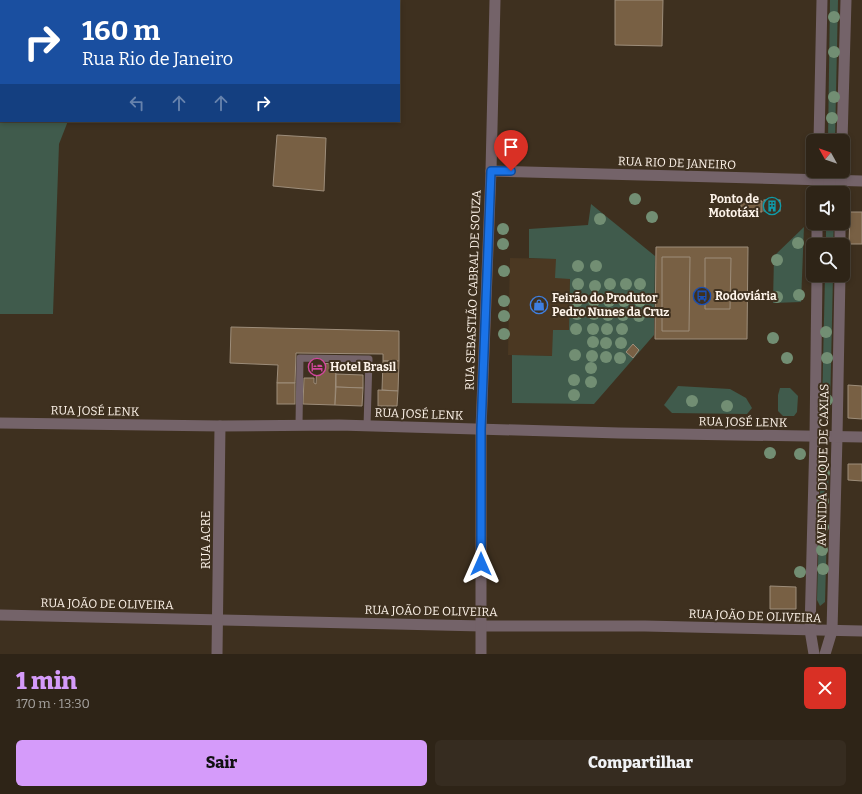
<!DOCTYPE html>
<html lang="pt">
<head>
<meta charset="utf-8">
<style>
	:root { --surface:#2e2417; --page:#362c20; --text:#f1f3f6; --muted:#a7a4a1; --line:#494136; --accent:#d59bfa }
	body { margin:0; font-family:Bitter,serif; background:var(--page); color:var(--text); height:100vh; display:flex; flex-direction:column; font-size:15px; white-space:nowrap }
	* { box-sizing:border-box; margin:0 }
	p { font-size:13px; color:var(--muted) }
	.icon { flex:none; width:22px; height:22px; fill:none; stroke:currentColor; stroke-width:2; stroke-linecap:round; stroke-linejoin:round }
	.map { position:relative; height:654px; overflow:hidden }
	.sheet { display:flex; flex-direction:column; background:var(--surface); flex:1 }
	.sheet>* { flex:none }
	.top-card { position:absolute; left:0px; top:0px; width:400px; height:122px; box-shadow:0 2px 6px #0003,0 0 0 1px var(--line); background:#1a4fa0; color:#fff; overflow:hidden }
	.needle { width:26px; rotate:310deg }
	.tools { position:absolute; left:806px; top:134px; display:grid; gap:8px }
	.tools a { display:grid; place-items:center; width:44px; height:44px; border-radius:6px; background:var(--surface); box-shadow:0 2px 6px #0003,0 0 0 1px var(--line); font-size:20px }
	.pin { position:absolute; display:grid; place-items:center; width:34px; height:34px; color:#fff; margin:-41px -17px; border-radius:50% 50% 50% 0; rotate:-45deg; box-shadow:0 0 4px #0007 }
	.pin .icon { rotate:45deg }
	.me { position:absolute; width:44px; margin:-22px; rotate:0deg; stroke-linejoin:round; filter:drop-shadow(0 0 3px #0008) }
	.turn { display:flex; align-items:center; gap:14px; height:84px; padding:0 16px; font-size:18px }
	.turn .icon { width:52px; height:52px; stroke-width:2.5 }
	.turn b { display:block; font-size:28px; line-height:34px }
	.lanes { display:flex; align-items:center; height:38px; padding:0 16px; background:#0003; justify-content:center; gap:20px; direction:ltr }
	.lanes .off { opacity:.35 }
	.round { display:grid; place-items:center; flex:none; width:42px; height:42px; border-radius:6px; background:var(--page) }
	.headline { display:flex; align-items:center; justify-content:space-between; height:68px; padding:0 16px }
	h1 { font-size:24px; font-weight:800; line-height:30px; color:var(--accent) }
	.primary-button { display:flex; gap:8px; margin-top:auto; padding:8px 16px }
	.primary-button a { flex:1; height:46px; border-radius:6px; background:var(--accent); color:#111; font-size:16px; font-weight:800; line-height:46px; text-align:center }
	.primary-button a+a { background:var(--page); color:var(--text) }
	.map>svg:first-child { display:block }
</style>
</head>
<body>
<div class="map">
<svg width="862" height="654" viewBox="0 0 862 654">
	<rect width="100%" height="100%" fill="#3e301f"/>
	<!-- built -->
	<path fill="#4b3822" d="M510 258 556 259 570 279 569 331 553 356 508 355Z"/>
	<!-- green -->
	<g fill="#405b4c">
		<path d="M0 0 175 1H1V121H68L59 144 53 314H0Z"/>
		<path d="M830 0H838L835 141H828Z"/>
		<path d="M591 204 655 256 654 335 594 404 512 403V355L552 356 553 330H569L570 279 555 278 556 259 529 258V229L588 225Z"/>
		<path d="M826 223H834L833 245H826Z"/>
		<path d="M804 227 801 302 773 303 774 256Z"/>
		<path d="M825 275H833L830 410 825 414 822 408Z"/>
		<path d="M678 386 730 389 746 398 752 408 747 414 672 413 664 405Z"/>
		<path d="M780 388H790L798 396 797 412 794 416H783L778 411V395Z"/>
		<path d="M826 452 829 458 825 602 820 606 817 600 821 458Z"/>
	</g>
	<!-- building -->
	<g fill="#786044" stroke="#9d8d7a">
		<path d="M615 0H663L662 46 615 45Z"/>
		<path d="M277 135 326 138 324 191 273 186Z"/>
		<path d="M741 200 762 201V212L741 211Z"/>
		<rect x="764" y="200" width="16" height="11"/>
		<path d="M850 212H862V244H849Z"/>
		<path d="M656 247H748L747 339H655Z"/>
		<path d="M662 257H690L689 331H662Z"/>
		<path d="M705 258H731L730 309H705Z"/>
		<path d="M231 327 399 331V361H383V354L296 353 295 383H277L278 365 230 363Z"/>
		<path d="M633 344 639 350 633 358 626 352Z"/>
		<path d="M383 361H399L398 391 382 390Z"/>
		<path d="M317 363 336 364 335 405 303 404 304 378H314V383L316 384Z"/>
		<path d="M336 374 363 375V388L336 387Z"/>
		<rect x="277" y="383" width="18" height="21"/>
		<path d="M848 385 862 386V419L848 418Z"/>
		<path d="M336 387 363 388 362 406 335 405Z"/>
		<path d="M378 390 398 391 397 406H378Z"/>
		<path d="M848 464H862V481L848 480Z"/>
		<path d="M770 586 796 587V609H770Z"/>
	</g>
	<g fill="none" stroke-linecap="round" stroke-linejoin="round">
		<!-- service -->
		<path stroke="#746369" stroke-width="7" d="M299 425 300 358 369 359 367 426"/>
		<!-- minor -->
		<g stroke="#746369" stroke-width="11">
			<path d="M491 171 862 181"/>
			<path d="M0 615 482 626H645L862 631"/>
			<path d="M217 654 220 426"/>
			<path d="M481 654V429L491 171 495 0"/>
			<path d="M814 654 810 630 815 437"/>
			<path d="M825 654 832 631 837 437"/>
		</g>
		<!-- tertiary -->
		<g stroke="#746369" stroke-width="11">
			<path d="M819 141 822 0"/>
			<path d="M842 141 846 0"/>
			<path d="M818 193V171"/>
			<path d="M841 193V171"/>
			<path d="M817 245V223"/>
			<path d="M840 245V223"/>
			<path d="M0 423 220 426 339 425 619 433 862 437"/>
			<path d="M815 437 817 275"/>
			<path d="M837 437 840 275"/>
		</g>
	</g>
	<!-- trees -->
	<g fill="#728e73">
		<circle cx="834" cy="17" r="6"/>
		<circle cx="834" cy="52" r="6"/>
		<circle cx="834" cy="97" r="6"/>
		<circle cx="832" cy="118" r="6"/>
		<circle cx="635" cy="199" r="6"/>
		<circle cx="652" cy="217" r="6"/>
		<circle cx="600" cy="219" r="6"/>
		<circle cx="503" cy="229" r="6"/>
		<circle cx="798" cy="243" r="6"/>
		<circle cx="503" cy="244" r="6"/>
		<circle cx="777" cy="260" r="6"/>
		<circle cx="578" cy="266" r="6"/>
		<circle cx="596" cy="266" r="6"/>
		<circle cx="504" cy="271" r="6"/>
		<circle cx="578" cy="284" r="6"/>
		<circle cx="610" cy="284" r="6"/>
		<circle cx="626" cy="284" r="6"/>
		<circle cx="640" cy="284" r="6"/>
		<circle cx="595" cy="286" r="6"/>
		<circle cx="799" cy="295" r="6"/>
		<circle cx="777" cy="297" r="6"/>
		<circle cx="504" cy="301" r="6"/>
		<circle cx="577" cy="301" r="6"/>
		<circle cx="594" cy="301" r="6"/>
		<circle cx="609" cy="301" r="6"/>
		<circle cx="624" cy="301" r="6"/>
		<circle cx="640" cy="301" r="6"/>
		<circle cx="577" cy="314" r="6"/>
		<circle cx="594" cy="314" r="6"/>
		<circle cx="608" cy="315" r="6"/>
		<circle cx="623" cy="315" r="6"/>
		<circle cx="504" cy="316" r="6"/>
		<circle cx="639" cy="316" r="6"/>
		<circle cx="576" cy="329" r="6"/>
		<circle cx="593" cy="329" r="6"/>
		<circle cx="607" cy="329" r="6"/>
		<circle cx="622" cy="329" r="6"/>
		<circle cx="826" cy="332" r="6"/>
		<circle cx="504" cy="334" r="6"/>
		<circle cx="773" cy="338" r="6"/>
		<circle cx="593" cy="342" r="6"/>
		<circle cx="606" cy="343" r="6"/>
		<circle cx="621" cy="343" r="6"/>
		<circle cx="575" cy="355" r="6"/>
		<circle cx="592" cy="356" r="6"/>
		<circle cx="606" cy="357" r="6"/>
		<circle cx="620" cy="358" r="6"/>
		<circle cx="787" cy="358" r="6"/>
		<circle cx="827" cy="358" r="6"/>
		<circle cx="591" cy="368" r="6"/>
		<circle cx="574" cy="380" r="6"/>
		<circle cx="591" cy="382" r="6"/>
		<circle cx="574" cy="395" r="6"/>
		<circle cx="827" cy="400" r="6"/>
		<circle cx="692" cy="401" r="6"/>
		<circle cx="727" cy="406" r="6"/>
		<circle cx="770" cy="453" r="6"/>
		<circle cx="800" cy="454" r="6"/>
		<circle cx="824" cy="473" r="6"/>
		<circle cx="823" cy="501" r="6"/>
		<circle cx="823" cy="527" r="6"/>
		<circle cx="822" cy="550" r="6"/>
		<circle cx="823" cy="569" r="6"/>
		<circle cx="800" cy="572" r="6"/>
	</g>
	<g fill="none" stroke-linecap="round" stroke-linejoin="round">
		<defs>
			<path id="route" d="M481 564V429L491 171H511"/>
		</defs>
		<!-- route casing -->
		<use href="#route" stroke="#114b97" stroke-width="10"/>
		<!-- route -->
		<use href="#route" stroke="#1a73e8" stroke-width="7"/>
	</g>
	<!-- icons -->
	<defs>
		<symbol id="building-ring" viewBox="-11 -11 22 22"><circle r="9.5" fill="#3e301f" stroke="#0f9aa8" stroke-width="1.5"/><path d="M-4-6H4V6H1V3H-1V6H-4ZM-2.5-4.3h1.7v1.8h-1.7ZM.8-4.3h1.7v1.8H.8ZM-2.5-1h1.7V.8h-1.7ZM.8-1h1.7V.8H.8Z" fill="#0f9aa8"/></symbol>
		<symbol id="bus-ring" viewBox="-11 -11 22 22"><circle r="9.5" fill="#3e301f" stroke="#1a4fb4" stroke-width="1.5"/><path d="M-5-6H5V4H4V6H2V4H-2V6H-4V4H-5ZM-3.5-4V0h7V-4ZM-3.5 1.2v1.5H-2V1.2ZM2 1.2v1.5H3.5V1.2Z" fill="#1a4fb4"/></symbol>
		<symbol id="shop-ring" viewBox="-11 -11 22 22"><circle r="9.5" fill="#3e301f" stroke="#3f7fe0" stroke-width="1.5"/><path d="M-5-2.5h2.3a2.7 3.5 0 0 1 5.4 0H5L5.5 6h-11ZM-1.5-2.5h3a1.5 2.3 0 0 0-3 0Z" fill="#3f7fe0"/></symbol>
		<symbol id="hotel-ring" viewBox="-11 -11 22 22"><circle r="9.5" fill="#3e301f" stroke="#d1479c" stroke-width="1.5"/><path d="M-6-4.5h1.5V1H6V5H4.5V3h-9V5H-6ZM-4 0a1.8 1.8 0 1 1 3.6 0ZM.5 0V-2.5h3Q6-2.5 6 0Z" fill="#d1479c"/></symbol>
	</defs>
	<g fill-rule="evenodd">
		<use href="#building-ring" x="762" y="196" width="20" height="20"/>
		<use href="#bus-ring" x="692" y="286" width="20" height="20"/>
		<use href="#shop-ring" x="529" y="295" width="20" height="20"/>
		<use href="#hotel-ring" x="307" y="357" width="20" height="20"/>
	</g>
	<g text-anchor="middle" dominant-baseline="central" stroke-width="4" stroke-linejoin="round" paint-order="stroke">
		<!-- street labels -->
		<g font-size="12" fill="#fdf3e9" stroke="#3e301f">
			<text transform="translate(677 163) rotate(2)">RUA RIO DE JANEIRO</text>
			<text transform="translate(473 290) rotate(-88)">RUA SEBASTIÃO CABRAL DE SOUZA</text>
			<text transform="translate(95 411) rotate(1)">RUA JOSÉ LENK</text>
			<text transform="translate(419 414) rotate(2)">RUA JOSÉ LENK</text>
			<text transform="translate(743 422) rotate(1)">RUA JOSÉ LENK</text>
			<text transform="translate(823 465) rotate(-89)">AVENIDA DUQUE DE CAXIAS</text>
			<text transform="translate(206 540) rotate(-90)">RUA ACRE</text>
			<text transform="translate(107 604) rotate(1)">RUA JOÃO DE OLIVEIRA</text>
			<text transform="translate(431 611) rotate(1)">RUA JOÃO DE OLIVEIRA</text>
			<text transform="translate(755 616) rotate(2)">RUA JOÃO DE OLIVEIRA</text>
		</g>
		<!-- poi labels -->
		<g font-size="12" font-weight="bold" fill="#fdf3e9" stroke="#3e301f" text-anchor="start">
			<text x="759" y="199" text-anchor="end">Ponto de<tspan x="759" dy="14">Mototáxi</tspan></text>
			<text x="715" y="296">Rodoviária</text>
			<text x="552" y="298">Feirão do Produtor<tspan x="552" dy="14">Pedro Nunes da Cruz</tspan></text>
			<text x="330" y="367">Hotel Brasil</text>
		</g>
	</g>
</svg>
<div class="tools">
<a><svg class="needle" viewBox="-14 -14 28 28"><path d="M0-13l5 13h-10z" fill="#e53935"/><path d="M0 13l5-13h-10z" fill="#a7a4a1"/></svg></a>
<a><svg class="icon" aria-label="sound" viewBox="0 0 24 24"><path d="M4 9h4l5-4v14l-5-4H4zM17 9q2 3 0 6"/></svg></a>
<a><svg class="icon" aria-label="search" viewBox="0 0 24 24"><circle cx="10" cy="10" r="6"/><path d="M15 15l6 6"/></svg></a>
</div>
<div class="pin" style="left:511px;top:171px;background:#d93025"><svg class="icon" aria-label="arrive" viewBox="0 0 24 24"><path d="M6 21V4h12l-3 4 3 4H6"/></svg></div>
<svg class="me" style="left:481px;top:564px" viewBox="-20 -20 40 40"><path d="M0-17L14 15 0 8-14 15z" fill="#1a73e8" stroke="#fff" stroke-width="4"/></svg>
<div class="top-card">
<div class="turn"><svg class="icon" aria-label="right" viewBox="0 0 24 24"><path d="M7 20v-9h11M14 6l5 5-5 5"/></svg><div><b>160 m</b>Rua Rio de Janeiro</div></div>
<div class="lanes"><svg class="icon off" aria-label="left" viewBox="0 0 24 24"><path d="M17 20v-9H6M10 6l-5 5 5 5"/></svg><svg class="icon off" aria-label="ahead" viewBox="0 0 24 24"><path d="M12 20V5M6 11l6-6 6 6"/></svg><svg class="icon off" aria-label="ahead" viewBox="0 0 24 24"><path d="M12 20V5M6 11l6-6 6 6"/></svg><svg class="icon" aria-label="right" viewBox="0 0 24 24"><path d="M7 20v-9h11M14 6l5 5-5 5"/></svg></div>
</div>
</div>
<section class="sheet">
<div class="headline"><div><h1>1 min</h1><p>170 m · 13:30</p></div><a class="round" style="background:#d93025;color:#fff"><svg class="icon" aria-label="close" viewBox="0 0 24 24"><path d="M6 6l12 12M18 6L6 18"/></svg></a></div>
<div class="primary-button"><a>Sair</a><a>Compartilhar</a></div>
</section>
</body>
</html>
